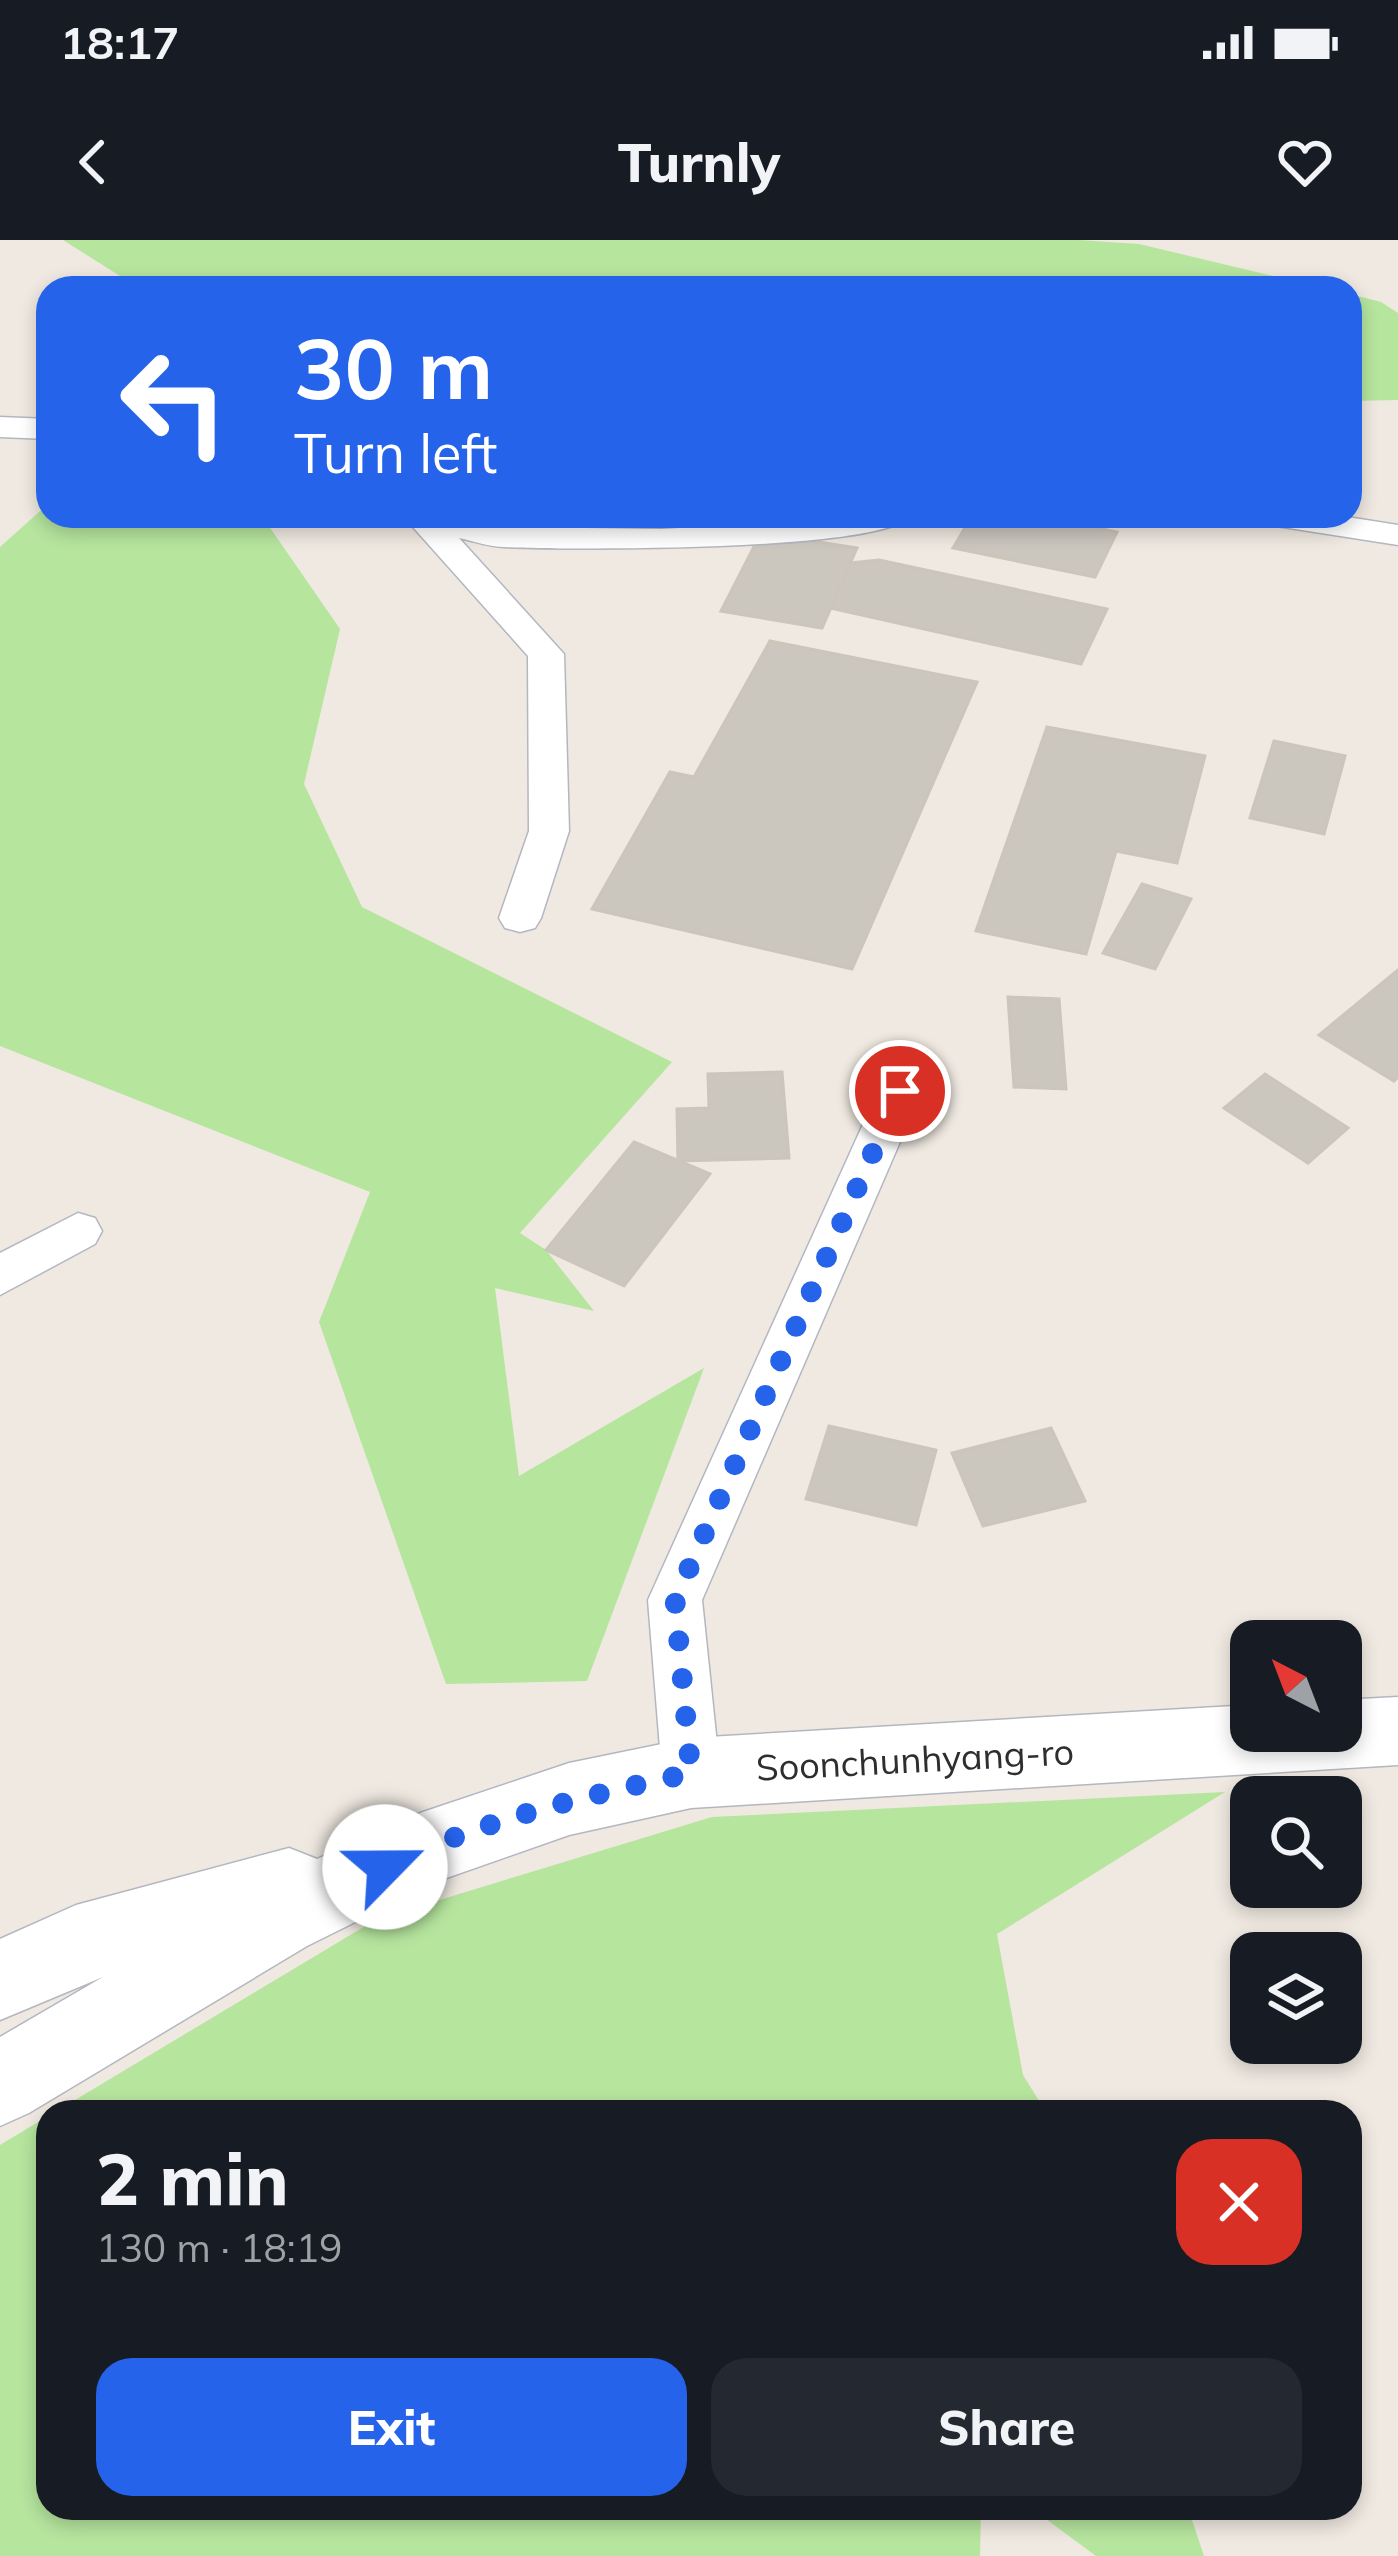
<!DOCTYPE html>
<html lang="en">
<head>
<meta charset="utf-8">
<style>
	:root { --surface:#171b24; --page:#242831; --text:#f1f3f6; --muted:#9ea1a6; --accent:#2563eb }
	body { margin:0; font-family:Mulish,sans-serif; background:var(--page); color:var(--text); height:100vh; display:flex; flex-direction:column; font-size:45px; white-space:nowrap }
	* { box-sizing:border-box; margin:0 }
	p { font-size:39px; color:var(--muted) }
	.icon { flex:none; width:66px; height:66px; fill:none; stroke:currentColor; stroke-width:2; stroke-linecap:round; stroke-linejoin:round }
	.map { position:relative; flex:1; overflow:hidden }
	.side { position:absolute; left:36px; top:1860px; width:1326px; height:420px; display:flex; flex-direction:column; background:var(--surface); border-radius:36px; box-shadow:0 6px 18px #0003 }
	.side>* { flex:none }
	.banner { position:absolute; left:36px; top:36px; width:1326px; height:252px; border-radius:36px; box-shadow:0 6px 18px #0003; background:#2563eb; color:#fff; overflow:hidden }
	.needle { width:78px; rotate:318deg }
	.controls { position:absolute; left:1230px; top:1380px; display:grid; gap:24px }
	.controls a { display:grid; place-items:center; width:132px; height:132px; border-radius:24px; background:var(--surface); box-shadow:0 6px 18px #0003; font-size:60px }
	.pin { position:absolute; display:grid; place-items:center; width:102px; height:102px; color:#fff; margin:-51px; border:6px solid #fff; border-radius:50%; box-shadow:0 3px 12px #0007 }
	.me { position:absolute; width:132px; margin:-66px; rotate:67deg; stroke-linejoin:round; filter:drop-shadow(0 0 9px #0008) }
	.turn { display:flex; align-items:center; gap:42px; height:252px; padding:0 60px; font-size:54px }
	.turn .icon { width:156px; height:156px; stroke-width:2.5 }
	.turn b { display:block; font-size:84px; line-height:102px }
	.round { display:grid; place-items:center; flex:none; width:126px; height:126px; border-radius:36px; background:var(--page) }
	.head { display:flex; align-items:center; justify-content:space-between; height:204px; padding:0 60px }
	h1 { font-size:72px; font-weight:800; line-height:90px }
	.primary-button { display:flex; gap:24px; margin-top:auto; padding:24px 60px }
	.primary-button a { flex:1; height:138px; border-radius:36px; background:var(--accent); color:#fff; font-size:48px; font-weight:800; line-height:138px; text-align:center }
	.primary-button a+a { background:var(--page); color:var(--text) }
	.status { display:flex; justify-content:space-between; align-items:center; height:84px; padding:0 60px; background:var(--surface); direction:ltr }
	.status svg { height:33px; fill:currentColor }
	header { display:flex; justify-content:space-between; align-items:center; height:156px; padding:0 60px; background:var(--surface); font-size:54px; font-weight:800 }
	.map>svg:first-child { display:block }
</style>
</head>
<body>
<div class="status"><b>18:17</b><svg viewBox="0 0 49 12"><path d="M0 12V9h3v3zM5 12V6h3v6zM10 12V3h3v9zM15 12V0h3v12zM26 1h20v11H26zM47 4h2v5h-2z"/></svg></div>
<header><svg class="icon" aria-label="back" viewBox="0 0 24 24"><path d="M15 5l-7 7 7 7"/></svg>Turnly<svg class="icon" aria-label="heart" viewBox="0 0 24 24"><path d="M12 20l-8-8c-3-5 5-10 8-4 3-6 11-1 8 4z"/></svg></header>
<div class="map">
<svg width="1398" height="2316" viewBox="0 0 1398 2316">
	<rect width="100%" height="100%" fill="#efe9e1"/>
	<!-- green -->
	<g fill="#b6e59e">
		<path d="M63 0H1079L1139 4 1324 48H139Z"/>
		<path d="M1350 54 1381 62 1398 73V160L1350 161Z"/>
		<path d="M48 264V276L264 279 340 389 304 544 362 667 672 822 520 993 546 1010 594 1071 495 1048 519 1236 704 1128 587 1441 446 1444 319 1082 370 952 0 806V307Z"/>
		<path d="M1225 1552 997 1694 1023 1835 1046 1872H55L377 1679 712 1577Z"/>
		<path d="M48 1876V2268H981L980 2316H0V1905Z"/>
		<path d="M1031 2268H1188L1204 2316H1096Z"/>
	</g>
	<!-- building -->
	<g fill="#cbc7bf" stroke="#cbc5ba" stroke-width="3">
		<path d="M972 276H1039L1117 292 1095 337 953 308Z"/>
		<path d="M761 293 857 308 822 388 721 371Z"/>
		<path d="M879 320 1107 369 1081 424 830 368 851 323Z"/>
		<path d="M770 401 977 442 852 729 592 669 670 532 694 537Z"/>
		<path d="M1047 487 1205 516 1177 623 1116 611 1086 714 976 691Z"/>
		<path d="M1274 501 1345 516 1324 594 1250 578Z"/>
		<path d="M1142 644 1191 659 1155 729 1103 713Z"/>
		<path d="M1398 730V837L1394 841 1319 795Z"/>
		<path d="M1008 757 1059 759 1066 849 1014 847Z"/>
		<path d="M782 832 789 918 678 921 677 869 709 868 708 834Z"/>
		<path d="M1265 834 1348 888 1308 923 1224 868Z"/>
		<path d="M634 902 710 934 624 1046 546 1010Z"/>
		<path d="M829 1186 936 1210 916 1285 806 1259Z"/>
		<path d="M1051 1188 1085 1261 983 1286 952 1213Z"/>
	</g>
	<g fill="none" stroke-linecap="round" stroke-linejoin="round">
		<defs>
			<g id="street">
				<path d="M0 177 48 179V199L0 197Z"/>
				<path d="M396 276H454L498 287 661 289 910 276C882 312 563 310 504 307 489 307 474 301 459 298L564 414 569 591 541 678 535 688 520 692 505 688 499 678 529 591 528 416 412 286Z"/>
				<path d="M1259 276H1341L1398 285V305L1276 286Z"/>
				<path d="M900 835 916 840 922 851 702 1360 720 1533 712 1552 691 1560 670 1552 662 1533 648 1360 878 851 884 840Z"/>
				<path d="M78 973 95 978 102 991 95 1004 0 1055V1013Z"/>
			</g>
			<path id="secondary" d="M1398 1457V1525L691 1568 569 1595 438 1641 307 1706 29 1873 0 1886V1797L103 1737 0 1780V1699L76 1665 289 1608 317 1619 420 1573 569 1523 691 1498 1251 1465V1491H1341V1460Z"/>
		</defs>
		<!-- street casing -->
		<use href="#street" stroke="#b4b7c1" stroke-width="3"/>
		<!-- secondary casing -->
		<use href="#secondary" stroke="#b4b7c1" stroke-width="3"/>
		<!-- street -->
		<use href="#street" fill="#fff" fill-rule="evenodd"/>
		<!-- secondary -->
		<use href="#secondary" fill="#fff" fill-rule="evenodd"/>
	</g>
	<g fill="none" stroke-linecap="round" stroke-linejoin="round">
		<!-- route -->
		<path stroke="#2563eb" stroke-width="21" stroke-dasharray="0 37.8" d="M385 1627C482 1580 586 1556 691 1533L675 1360 900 851"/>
	</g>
	<g text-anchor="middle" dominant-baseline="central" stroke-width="9" stroke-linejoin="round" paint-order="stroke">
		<!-- street labels -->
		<g font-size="36" fill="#2e2e2e" stroke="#fff">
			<text transform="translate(915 1519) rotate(-3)">Soonchunhyang-ro</text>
		</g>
	</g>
</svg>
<div class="controls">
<a><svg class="needle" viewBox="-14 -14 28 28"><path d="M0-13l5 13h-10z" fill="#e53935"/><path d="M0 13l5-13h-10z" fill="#9ea1a6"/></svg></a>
<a><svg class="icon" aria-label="search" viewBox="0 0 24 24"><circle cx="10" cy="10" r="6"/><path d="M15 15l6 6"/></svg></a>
<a><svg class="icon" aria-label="layers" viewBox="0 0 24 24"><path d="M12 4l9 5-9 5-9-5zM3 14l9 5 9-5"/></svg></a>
</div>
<div class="pin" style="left:900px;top:851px;background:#d93025"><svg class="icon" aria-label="arrive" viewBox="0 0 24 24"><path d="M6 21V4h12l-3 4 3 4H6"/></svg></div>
<svg class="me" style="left:385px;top:1627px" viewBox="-20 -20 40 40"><circle r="19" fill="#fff"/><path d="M0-13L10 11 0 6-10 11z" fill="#2563eb"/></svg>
<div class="banner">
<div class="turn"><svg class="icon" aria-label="left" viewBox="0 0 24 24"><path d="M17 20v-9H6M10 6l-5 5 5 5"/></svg><div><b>30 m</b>Turn left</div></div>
</div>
<section class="side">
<div class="head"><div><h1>2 min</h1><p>130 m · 18:19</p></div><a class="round" style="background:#d93025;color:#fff"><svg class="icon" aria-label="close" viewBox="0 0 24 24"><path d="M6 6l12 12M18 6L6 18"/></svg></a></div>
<div class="primary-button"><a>Exit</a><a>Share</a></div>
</section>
</div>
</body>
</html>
